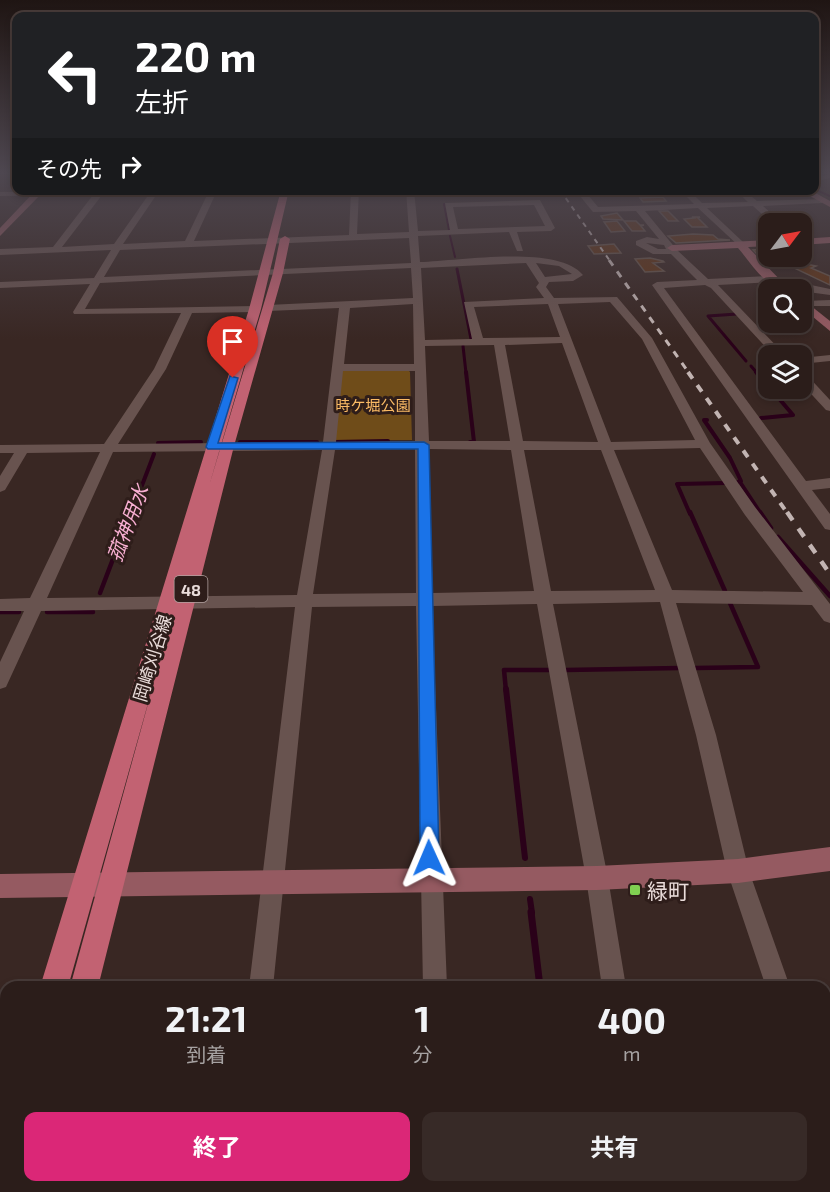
<!DOCTYPE html>
<html lang="ja">
<head>
<meta charset="utf-8">
<style>
	:root { --surface:#2b1d1a; --page:#372a27; --text:#f1f3f6; --muted:#a6a2a2; --line:#473b39; --accent:#db2777 }
	body { margin:0; font-family:"Exo 2","Noto Sans JP",sans-serif; background:var(--page); color:var(--text); height:100vh; display:flex; flex-direction:column; font-size:22px; white-space:nowrap }
	* { box-sizing:border-box; margin:0 }
	p { font-size:20px; color:var(--muted) }
	.icon { flex:none; width:33px; height:33px; fill:none; stroke:currentColor; stroke-width:2; stroke-linecap:round; stroke-linejoin:round }
	.map { position:relative; flex:1; overflow:hidden }
	.drawer { position:absolute; left:0px; top:981px; width:831px; height:212px; display:flex; flex-direction:column; background:var(--surface); border-radius:18px 18px 0 0; box-shadow:0 3px 9px #0003,0 0 0 2px var(--line) }
	.drawer>* { flex:none }
	.hud { position:absolute; left:12px; top:12px; width:807px; height:183px; border-radius:12px; box-shadow:0 3px 9px #0003,0 0 0 2px var(--line); background:#202124; color:#fff; overflow:hidden }
	.needle { width:39px; rotate:58deg }
	.tools { position:absolute; left:758px; top:213px; display:grid; gap:12px }
	.tools a { display:grid; place-items:center; width:54px; height:54px; border-radius:12px; background:var(--surface); box-shadow:0 3px 9px #0003,0 0 0 2px var(--line); font-size:30px }
	.pin { position:absolute; display:grid; place-items:center; width:51px; height:51px; color:#fff; margin:-62px -26px; border-radius:50% 50% 50% 0; rotate:-45deg; box-shadow:0 0 6px #0007 }
	.pin .icon { rotate:45deg }
	.me { position:absolute; width:66px; margin:-33px; rotate:359deg; stroke-linejoin:round; filter:drop-shadow(0 0 4px #0008) }
	.turn { display:flex; align-items:center; gap:21px; height:126px; padding:0 24px; font-size:27px }
	.turn .icon { width:78px; height:78px; stroke-width:2.5 }
	.turn b { display:block; font-size:42px; line-height:51px }
	.then { display:flex; align-items:center; height:57px; padding:0 24px; background:#0003; gap:12px; font-size:22px }
	.eta { display:flex; justify-content:space-evenly; align-items:center; height:102px; text-align:center }
	.eta b { font-size:36px; font-weight:700; line-height:42px }
	.primary-button { display:flex; gap:12px; margin-top:auto; padding:12px 24px }
	.primary-button a { flex:1; height:69px; border-radius:12px; background:var(--accent); color:#fff; font-size:24px; font-weight:700; line-height:69px; text-align:center }
	.primary-button a+a { background:var(--page); color:var(--text) }
	.map>svg:first-child { display:block }
</style>
</head>
<body>
<div class="map">
<svg width="830" height="1192" viewBox="0 0 830 1192">
	<rect width="100%" height="100%" fill="#392723"/>
	<!-- green -->
	<path fill="#6f4c19" d="M407 369 410 372 412 440H334L340 371Z"/>
	<g fill="none" stroke-linecap="round" stroke-linejoin="round">
		<!-- stream-far5 -->
		<g stroke="#2a0119" stroke-width="2">
			<path d="M814 189 830 196"/>
			<path d="M449 230 444 204H450"/>
			<path d="M450 236 455 257"/>
		</g>
		<!-- stream-far4 -->
		<g stroke="#2a0119" stroke-width="3">
			<path d="M457 269 471 339"/>
			<path d="M737 314 708 316 746 361"/>
			<path d="M463 346 466 373"/>
			<path d="M751 366 757 373"/>
		</g>
		<!-- stream-far3 -->
		<g stroke="#2a0119" stroke-width="4">
			<path d="M466 372 474 442H470"/>
			<path d="M756 372 768 387"/>
			<path d="M761 418 793 415 770 388"/>
			<path d="M707 420H704L730 458 741 481 738 482"/>
			<path d="M240 442H317"/>
			<path d="M334 442 388 441"/>
			<path d="M158 443 201 442"/>
			<path d="M740 482 761 514"/>
			<path d="M131 514 154 454"/>
			<path d="M690 514 677 484 726 483"/>
		</g>
		<!-- stream-far2 -->
		<g stroke="#2a0119" stroke-width="4.5">
			<path d="M690 512 725 591"/>
			<path d="M760 512 771 528"/>
			<path d="M778 537 830 596"/>
			<path d="M100 593 131 512"/>
			<path d="M0 612H19"/>
			<path d="M47 612H93"/>
			<path d="M696 668 758 667 730 603"/>
			<path d="M566 670 680 668"/>
			<path d="M506 691 504 670H551"/>
		</g>
		<!-- stream-far1 -->
		<g stroke="#2a0119" stroke-width="6">
			<path d="M506 689 525 858"/>
			<path d="M530 899 532 913"/>
		</g>
		<!-- stream -->
		<g stroke="#2a0119" stroke-width="7">
			<path d="M531 912 540 987"/>
			<path d="M563 1186V1192"/>
		</g>
	</g>
	<!-- building -->
	<g fill="#603315" stroke="#655349" stroke-width="1.5">
		<path d="M663 197 666 201 643 202 640 198Z"/>
		<path d="M659 211H668L678 221H668Z"/>
		<path d="M617 213 623 220 603 219 601 216Z"/>
		<path d="M692 217H700L698 218 707 227H692L684 219 694 218Z"/>
		<path d="M617 221 625 231 611 232 604 222Z"/>
		<path d="M624 221H636L640 225H644L641 226 645 231H632Z"/>
		<path d="M693 234 713 235 718 239 730 240 676 243 668 236Z"/>
		<path d="M614 244 621 253 594 254 588 246Z"/>
		<path d="M768 249V256L775 257H760L753 250Z"/>
		<path d="M650 258 663 261 664 262 653 263 664 271 645 272 635 259Z"/>
		<path d="M801 263 816 266 811 268 830 276V285L790 266Z"/>
	</g>
	<g fill="none" stroke-linecap="round" stroke-linejoin="round">
		<!-- street -->
		<g fill="#68534f" fill-rule="evenodd">
			<path d="M814 173 823 176 830 174V178L822 180 814 178Z"/>
			<path d="M236 190 216 193 194 241 349 235 351 190H359L357 234 409 232 406 190H414L418 231 450 230 445 203 540 200 555 228 551 231 517 232 523 251H517L509 232 418 236 420 262C458 261 558 244 583 275L573 281 549 282 546 287 554 298 617 297 652 338 710 443 755 507 830 604V623L824 621 812 605 676 603 716 735 749 871 790 987H766L727 871 696 735 660 602 553 604 608 878 626 987H602L586 878 537 604 432 606 447 987H423L416 606 312 607 273 987H249L295 607 41 611 6 687 0 689V662L24 611H0V599L30 598 100 452 27 453 5 490 0 492V476L14 453H0V445L104 444 154 369 181 313 74 314 73 312 90 284 0 288V282L94 278 111 250 0 255V249L53 247 93 195 0 196V192ZM208 193 185 241 123 244 157 194ZM149 194 114 244 62 247 102 195ZM534 205 545 226 458 229 453 207ZM409 238 411 263 104 277 120 250ZM526 263 539 283 536 287 544 298 464 302 472 339 425 340 421 268ZM536 263 559 266 572 274 545 277ZM411 268 413 298 268 305 263 308 268 311 339 308 323 442 118 444 166 369 192 313 255 312 260 309 255 306 85 309 100 283ZM610 302 642 339 695 440 611 442 558 304ZM413 304 414 364H344L350 308ZM548 304 560 337 483 338 474 307ZM562 343 598 442 523 441 505 345ZM494 345 510 441H429L425 346ZM343 371H415V441L336 442ZM700 448 745 515 803 592 672 590 614 450ZM415 449 416 593 313 594 335 450ZM429 449 511 450 534 591 432 593ZM322 450 297 595 47 598 113 452ZM524 450H601L655 590 551 591Z"/>
			<path d="M575 190H584L598 207 694 204 680 190H689L702 203 748 202 735 190H744L757 201 825 199 822 203 763 206 783 224H773L753 206 707 208 743 242V246L740 247 698 208 645 211 677 250 708 279 771 276 776 279 771 282 718 285 786 356H774L711 288 705 285 664 288 806 481 830 478V488L812 490 830 514V530L825 529 652 285 657 282 697 280 671 254H653L636 245V241L647 237 659 239 636 211 593 212ZM646 243 664 245 666 249H658Z"/>
			<path d="M811 285 830 289V295L793 290Z"/>
			<path d="M830 300V306H801V302L805 301Z"/>
			<path d="M830 355V361L801 364V358Z"/>
			<path d="M801 372 805 373 830 400V411L826 410 801 383Z"/>
			<path d="M825 1107 830 1109V1149L825 1147Z"/>
			<path d="M223 1186H252V1192H222Z"/>
			<path d="M429 1186H458L459 1192H429Z"/>
			<path d="M632 1186H661L662 1192H632Z"/>
		</g>
		<!-- secondary -->
		<g fill="#955a61" fill-rule="evenodd">
			<path d="M36 190H45L0 236V228Z"/>
			<path d="M799 190H810L830 201V207Z"/>
			<path d="M830 237V243L801 245V239Z"/>
			<path d="M768 240V246L748 247 790 290C766 290 752 264 738 248L672 251 667 248 672 245Z"/>
			<path d="M801 298 830 321V331L801 307Z"/>
			<path d="M830 847V871L738 883 597 890 0 898V874L597 866 738 859Z"/>
		</g>
		<!-- primary -->
		<g fill="#c26272" fill-rule="evenodd">
			<path d="M281 190H289L261 309 209 486 273 273 280 239 285 236 290 239 283 273 234 446 98 987H70L156 675 68 987H40L249 309Z"/>
			<path d="M6 1142V1186H13L11 1190 0 1192V1145Z"/>
			<path d="M17 1186H49L47 1192H15Z"/>
		</g>
		<!-- rail-far3 -->
		<path stroke="#c2b4b2" stroke-width="2" stroke-dasharray="5 5" stroke-linecap="butt" d="M560 190 610 261"/>
		<!-- rail-far2 -->
		<path stroke="#c2b4b2" stroke-width="3" stroke-dasharray="7 7" stroke-linecap="butt" d="M609 260 689 373"/>
		<!-- rail-far1 -->
		<path stroke="#c2b4b2" stroke-width="4" stroke-dasharray="8 8" stroke-linecap="butt" d="M688 372 788 514"/>
		<!-- rail -->
		<path stroke="#c2b4b2" stroke-width="4.5" stroke-dasharray="10 10" stroke-linecap="butt" d="M787 512 830 574"/>
	</g>
	<!-- sky -->
	<linearGradient id="sky" x2="0" y2="1"><stop stop-color="#1f1513"/><stop offset="0.51" stop-color="#4e4750"/><stop offset="1" stop-color="#4e4750" stop-opacity="0"/></linearGradient>
	<rect width="830" height="339" fill="url(#sky)"/>
	<!-- route -->
	<path fill="#1a73e8" stroke="#114b97" stroke-width="1.5" d="M230 376 238 378 218 443 424 442 429 445 439 858 436 864 429 867 423 864 420 858 418 449H208L206 447Z"/>
	<!-- markers -->
	<rect fill="#80d051" stroke="#2e1d1a" stroke-width="2" x="629" y="884" width="12" height="12" rx="3"/>
	<g text-anchor="middle" dominant-baseline="central" stroke-width="6" stroke-linejoin="round" paint-order="stroke">
		<!-- far-park labels -->
		<g font-size="15" fill="#fbbb65" stroke="#2e1d1a">
			<text x="373" y="405">時ケ堀公園</text>
		</g>
		<!-- shield labels -->
		<rect fill="#2e1d1a" stroke="#b2a3a1" stroke-width="1.5" x="174.5" y="576" width="33" height="26" rx="4.5"/>
		<g font-size="16" font-weight="bold" fill="#eadddb">
			<text x="191" y="589">48</text>
		</g>
		<!-- street labels -->
		<g font-size="18" fill="#eadddb" stroke="#2e1d1a">
			<text transform="translate(152 658) rotate(-73)">岡崎刈谷線</text>
		</g>
		<!-- water labels -->
		<g font-size="20" font-style="italic" fill="#f8afd2" stroke="#2e1d1a">
			<text transform="translate(127 523) rotate(-69)">菰神用水</text>
		</g>
		<!-- near-poi labels -->
		<g font-size="21" fill="#eadddb" stroke="#2e1d1a" text-anchor="start">
			<text x="647" y="890">緑町</text>
		</g>
	</g>
</svg>
<div class="tools">
<a><svg class="needle" viewBox="-14 -14 28 28"><path d="M0-13l5 13h-10z" fill="#e53935"/><path d="M0 13l5-13h-10z" fill="#a6a2a2"/></svg></a>
<a><svg class="icon" aria-label="search" viewBox="0 0 24 24"><circle cx="10" cy="10" r="6"/><path d="M15 15l6 6"/></svg></a>
<a><svg class="icon" aria-label="layers" viewBox="0 0 24 24"><path d="M12 4l9 5-9 5-9-5zM3 14l9 5 9-5"/></svg></a>
</div>
<div class="pin" style="left:233px;top:378px;background:#d93025"><svg class="icon" aria-label="arrive" viewBox="0 0 24 24"><path d="M6 21V4h12l-3 4 3 4H6"/></svg></div>
<svg class="me" style="left:429px;top:858px" viewBox="-20 -20 40 40"><path d="M0-17L14 15 0 8-14 15z" fill="#1a73e8" stroke="#fff" stroke-width="4"/></svg>
<div class="hud">
<div class="turn"><svg class="icon" aria-label="left" viewBox="0 0 24 24"><path d="M17 20v-9H6M10 6l-5 5 5 5"/></svg><div><b>220 m</b>左折</div></div>
<div class="then">その先<svg class="icon" aria-label="right" viewBox="0 0 24 24"><path d="M7 20v-9h11M14 6l5 5-5 5"/></svg></div>
</div>
<section class="drawer">
<div class="eta">
<div><b>21:21</b><p>到着</p></div>
<div><b>1</b><p>分</p></div>
<div><b>400</b><p>m</p></div>
</div>
<div class="primary-button"><a>終了</a><a>共有</a></div>
</section>
</div>
</body>
</html>
